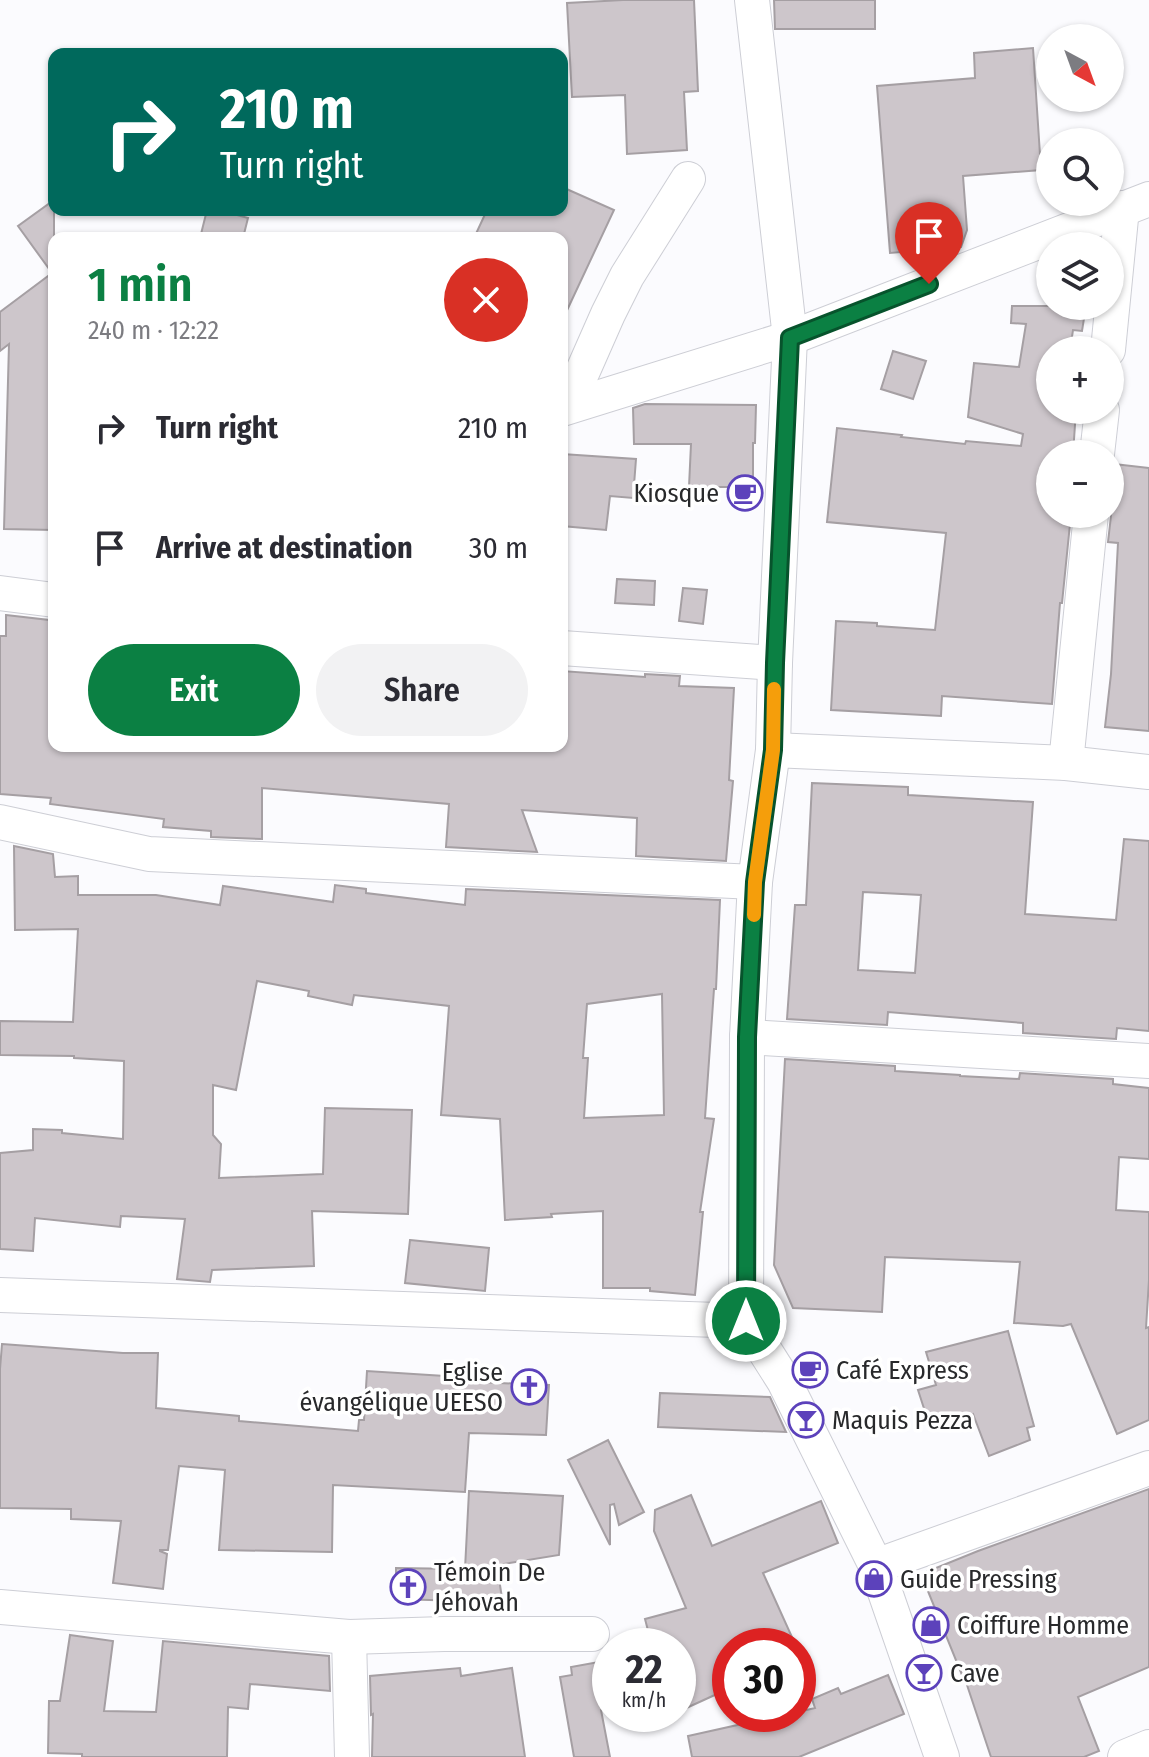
<!DOCTYPE html>
<html lang="en">
<head>
<meta charset="utf-8">
<style>
	:root { --surface:#fff; --page:#f2f2f3; --text:#2b2b33; --muted:#7c7c81; --accent:#0b8043 }
	body { margin:0; font-family:"Fira Sans Condensed",sans-serif; background:var(--page); color:var(--text); height:100vh; display:flex; flex-direction:column; font-size:30px; white-space:nowrap }
	* { box-sizing:border-box; margin:0 }
	p { font-size:26px; color:var(--muted) }
	.icon { flex:none; width:44px; height:44px; fill:none; stroke:currentColor; stroke-width:2; stroke-linecap:round; stroke-linejoin:round }
	.map { position:relative; flex:1; overflow:hidden }
	.panel { position:absolute; left:48px; top:232px; width:520px; height:520px; display:flex; flex-direction:column; background:var(--surface); border-radius:16px; box-shadow:0 2px 6px #0004 }
	.panel>* { flex:none }
	.guide { position:absolute; left:48px; top:48px; width:520px; height:168px; border-radius:16px; box-shadow:0 2px 6px #0004; background:#00695c; color:#fff; overflow:hidden }
	.needle { width:52px; rotate:139deg }
	.buttons { position:absolute; left:1036px; top:24px; display:grid; gap:16px }
	.buttons a { display:grid; place-items:center; width:88px; height:88px; border-radius:50%; background:var(--surface); box-shadow:0 2px 6px #0004; font-size:40px }
	.speed { position:absolute; left:592px; top:1628px; display:flex; gap:16px; font-size:40px; font-weight:700; text-align:center }
	.speed>* { display:grid; place-content:center; width:104px; height:104px; border-radius:50%; background:var(--surface); box-shadow:0 2px 6px #0004; line-height:1 }
	.speed small { font-size:20px; font-weight:400 }
	.speed .limit { border:12px solid #d22; background:#fff; color:#111 }
	.pin { position:absolute; display:grid; place-items:center; width:68px; height:68px; color:#fff; margin:-82px -34px; border-radius:50% 50% 50% 0; rotate:-45deg; box-shadow:0 0 8px #0007 }
	.pin .icon { rotate:45deg }
	.me { position:absolute; width:88px; margin:-44px; rotate:0deg; stroke-linejoin:round; filter:drop-shadow(0 0 6px #0008) }
	.turn { display:flex; align-items:center; gap:28px; height:168px; padding:0 40px; font-size:36px }
	.turn .icon { width:104px; height:104px; stroke-width:2.5 }
	.turn b { display:block; font-size:56px; line-height:68px }
	.round { display:grid; place-items:center; flex:none; width:84px; height:84px; border-radius:42px; background:var(--page) }
	.overview { display:flex; align-items:center; justify-content:space-between; height:136px; padding:0 40px }
	h1 { font-size:48px; font-weight:600; line-height:60px; color:var(--accent) }
	.cta { display:flex; gap:16px; margin-top:auto; padding:16px 40px }
	.cta a { flex:1; height:92px; border-radius:48px; background:var(--accent); color:#fff; font-size:32px; font-weight:600; line-height:92px; text-align:center }
	.cta a+a { background:var(--page); color:var(--text) }
	ul { padding:0; list-style:none }
	li { display:flex; align-items:center; gap:24px; height:120px; padding:0 40px }
	li div { flex:1 }
	li b { display:block; font-size:30px }
	li em { font-style:normal }
	.map>svg:first-child { display:block }
</style>
</head>
<body>
<div class="map">
<svg width="1149" height="1757" viewBox="0 0 1149 1757">
	<rect width="100%" height="100%" fill="#fbfbfe"/>
	<!-- building -->
	<g fill="#cdc6cb" stroke="#a59fa3" stroke-width="2" fill-rule="evenodd">
		<path d="M623 0H694L698 91 684 92 687 150 627 154 625 95 572 97 567 3Z"/>
		<path d="M774 0H875V29H775Z"/>
		<path d="M1033 48 1041 170 963 176 967 230 961 247 890 253 877 86 975 78 974 53Z"/>
		<path d="M562 187 614 210 562 321V238H474L487 210H562Z"/>
		<path d="M54 200V530L4 529 9 344 0 351V312L52 273 18 226Z"/>
		<path d="M207 210H219L248 218 243 238H200Z"/>
		<path d="M1012 306H1086L1082 331 1073 330 1070 350H1050V410H1076L1073 454H1050V514H1071L1062 603H1060L1052 704 942 696 941 716 831 710 836 621 877 623V626L935 630 946 533 827 522 837 428 902 435 901 437 965 444 966 441 1021 446 1023 434 968 417 974 363 1019 367 1026 324 1011 323Z"/>
		<path d="M893 351 926 361 913 399 881 389Z"/>
		<path d="M645 404 756 405 755 443H753V483H743V487H689L691 444H634L633 408Z"/>
		<path d="M562 454 636 459 633 498 610 496 606 530 562 526Z"/>
		<path d="M1114 464 1149 468V731L1105 727 1111 674 1118 543 1108 542 1111 516 1110 496Z"/>
		<path d="M617 579 655 581 654 605 615 603Z"/>
		<path d="M683 588 707 590 703 624 679 621Z"/>
		<path d="M6 615 49 620V627H54V746H562V671L645 677V674L680 676 679 686 734 688 729 780 733 781 726 861 636 856 637 818 522 810 537 852 446 847 449 804 262 788V839L211 837V831L163 827 164 819 50 804 51 798 0 794V636H6Z"/>
		<path d="M812 783 908 787V795L1033 802 1025 914 1116 920 1124 839 1149 841V1031L1117 1028 1116 1039 1023 1033V1023L888 1012 887 1025 787 1019 795 905H806ZM863 892 921 895 915 973 858 970Z"/>
		<path d="M14 846 53 854 55 877 78 876V895H156L220 905 223 886 333 902 335 885 366 889V893L465 905 466 889 720 900 716 989H714L705 1118 714 1119 700 1212H703L695 1295 650 1291V1288H603V1211L551 1214 552 1217 505 1220 500 1119 441 1115 449 1006 354 995 352 1005 308 996 309 991 257 981 236 1090 213 1085V1135L221 1144 219 1178 323 1174 325 1108 412 1110 408 1214 312 1211 314 1266 212 1270 210 1282 177 1279 185 1219 121 1216 120 1227 35 1218 33 1251 0 1249V1153L33 1150V1129L62 1130V1133L123 1139 124 1061 74 1058V1056L0 1055V1021L73 1022 78 929 15 930ZM662 994 664 1115 584 1118 588 1058H583L587 1004Z"/>
		<path d="M785 1059 895 1066V1071L960 1075V1076L1019 1079 1020 1073 1113 1079V1084L1149 1088V1159L1119 1157 1116 1210 1149 1212V1280L1146 1328 1149 1327V1420L1117 1434 1071 1324 1063 1326 1014 1323 1020 1262 885 1257 882 1312 793 1308 774 1265Z"/>
		<path d="M410 1240 489 1248 485 1291 405 1283Z"/>
		<path d="M1008 1331 1034 1426 1027 1428 1030 1440 989 1456 973 1414 930 1427 918 1390 936 1385 926 1352Z"/>
		<path d="M2 1344 123 1353H158L156 1408 239 1416V1421L358 1431 359 1420H364L367 1371 476 1378V1382L549 1385 546 1435 469 1433 465 1492 333 1485 332 1552 219 1550 225 1470 179 1466 168 1550H160V1551L167 1554 163 1589 113 1583 121 1521 71 1519V1509L0 1508V1369Z"/>
		<path d="M660 1393 770 1397 786 1432 658 1427Z"/>
		<path d="M608 1440 644 1512 619 1525 614 1504 610 1505V1545L568 1460Z"/>
		<path d="M1149 1489V1667L1078 1697 1099 1751 1084 1757H991L965 1679 964 1680 921 1574 978 1551Z"/>
		<path d="M469 1491 563 1496 559 1555 497 1565 503 1605 463 1603V1601L396 1599V1568L465 1569Z"/>
		<path d="M691 1495 712 1546 821 1501 838 1543 763 1573 796 1646H730V1688L682 1710 678 1692V1646H652L645 1619 686 1608 654 1531 655 1510Z"/>
		<path d="M70 1635 113 1641 104 1711 156 1712 163 1641 329 1656 330 1691 250 1684 248 1709 228 1707 227 1757H82V1754L48 1753 49 1701H60Z"/>
		<path d="M610 1660V1709L601 1710 610 1757H574L560 1677 572 1675 571 1667Z"/>
		<path d="M460 1668 461 1676 512 1668 525 1757H372L373 1714 371 1715 370 1676Z"/>
		<path d="M888 1675 904 1714 799 1757H692L688 1736 787 1714H798V1712L815 1708 812 1699 838 1688 841 1694Z"/>
	</g>
	<g fill="none" stroke-linecap="round" stroke-linejoin="round">
		<defs>
			<g id="street">
				<path d="M752 0 790 338 775 663 773 750 755 882 747 1037 746 1321 784 1381 876 1566 942 1757"/>
				<path d="M1108 350 1122 208"/>
				<path d="M567 407 608 314 627 276 688 179"/>
				<path d="M562 409 790 338 1149 199"/>
				<path d="M1097 454 1102 410"/>
				<path d="M0 593 54 600"/>
				<path d="M562 648 775 663"/>
				<path d="M773 750 1066 763 1149 772"/>
				<path d="M1066 763 1091 514"/>
				<path d="M0 822 149 854 755 882"/>
				<path d="M747 1037 1149 1061"/>
				<path d="M0 1295 746 1321"/>
				<path d="M876 1566 1149 1468"/>
				<path d="M0 1607 349 1637 444 1634H592"/>
				<path d="M349 1637 352 1757"/>
				<path d="M1125 1757 1149 1747"/>
			</g>
		</defs>
		<!-- street casing -->
		<use href="#street" stroke="#cdced5" stroke-width="36"/>
		<!-- street -->
		<use href="#street" stroke="#fff" stroke-width="34"/>
	</g>
	<g fill="none" stroke-linecap="round" stroke-linejoin="round">
		<defs>
			<path id="route" d="M746 1321 747 1037 755 882 773 750 775 663 790 338 929 284"/>
		</defs>
		<!-- route casing -->
		<use href="#route" stroke="#07532c" stroke-width="20"/>
		<!-- route -->
		<use href="#route" stroke="#0b8043" stroke-width="14"/>
		<!-- slow -->
		<path stroke="#f59e0b" stroke-width="14" d="M754 915 755 882 773 750 774 689"/>
	</g>
	<!-- icons -->
	<defs>
		<symbol id="cafe-ring" viewBox="-11 -11 22 22"><circle r="9.5" fill="#fff" stroke="#5c42bb" stroke-width="1.5"/><path d="M-5.5-4.5H6V0H3Q3 3.5 0 3.5H-2.5Q-5.5 3.5-5.5 0ZM3-3.2v2h1.7v-2ZM-6 4.5H4V6H-6Z" fill="#5c42bb"/></symbol>
		<symbol id="church-ring" viewBox="-11 -11 22 22"><circle r="9.5" fill="#fff" stroke="#5c42bb" stroke-width="1.5"/><path d="M-1.2-6h2.4v3.5h3.3v2.4h-3.3V6h-2.4V-.1h-3.3v-2.4h3.3Z" fill="#5c42bb"/></symbol>
		<symbol id="bar-ring" viewBox="-11 -11 22 22"><circle r="9.5" fill="#fff" stroke="#5c42bb" stroke-width="1.5"/><path d="M-6-5H6L.8 .8V4.5H3.5V6h-7V4.5H-.8V.8Z" fill="#5c42bb"/></symbol>
		<symbol id="shop-ring" viewBox="-11 -11 22 22"><circle r="9.5" fill="#fff" stroke="#5c42bb" stroke-width="1.5"/><path d="M-5-2.5h2.3a2.7 3.5 0 0 1 5.4 0H5L5.5 6h-11ZM-1.5-2.5h3a1.5 2.3 0 0 0-3 0Z" fill="#5c42bb"/></symbol>
	</defs>
	<g fill-rule="evenodd">
		<use href="#cafe-ring" x="725" y="473" width="40" height="40"/>
		<use href="#cafe-ring" x="790" y="1350" width="40" height="40"/>
		<use href="#church-ring" x="509" y="1367" width="40" height="40"/>
		<use href="#bar-ring" x="786" y="1400" width="40" height="40"/>
		<use href="#shop-ring" x="854" y="1559" width="40" height="40"/>
		<use href="#church-ring" x="388" y="1567" width="40" height="40"/>
		<use href="#shop-ring" x="911" y="1605" width="40" height="40"/>
		<use href="#bar-ring" x="904" y="1653" width="40" height="40"/>
	</g>
	<g text-anchor="middle" dominant-baseline="central" stroke-width="7" stroke-linejoin="round" paint-order="stroke">
		<!-- poi labels -->
		<g font-size="26" fill="#28292b" stroke="#fff" text-anchor="start">
			<text x="719" y="493" text-anchor="end">Kiosque</text>
			<text x="836" y="1370">Café Express</text>
			<text x="503" y="1372" text-anchor="end">Eglise<tspan x="503" dy="30">évangélique UEESO</tspan></text>
			<text x="832" y="1420">Maquis Pezza</text>
			<text x="434" y="1572">Témoin De<tspan x="434" dy="30">Jéhovah</tspan></text>
			<text x="900" y="1579">Guide Pressing</text>
			<text x="957" y="1625">Coiffure Homme</text>
			<text x="950" y="1673">Cave</text>
		</g>
	</g>
</svg>
<div class="buttons">
<a><svg class="needle" viewBox="-14 -14 28 28"><path d="M0-13l5 13h-10z" fill="#e53935"/><path d="M0 13l5-13h-10z" fill="#7c7c81"/></svg></a>
<a><svg class="icon" aria-label="search" viewBox="0 0 24 24"><circle cx="10" cy="10" r="6"/><path d="M15 15l6 6"/></svg></a>
<a><svg class="icon" aria-label="layers" viewBox="0 0 24 24"><path d="M12 4l9 5-9 5-9-5zM3 14l9 5 9-5"/></svg></a>
<a>+</a>
<a>−</a>
</div>
<div class="speed"><div>22<small>km/h</small></div><div class="limit">30</div></div>
<div class="pin" style="left:929px;top:284px;background:#d93025"><svg class="icon" aria-label="arrive" viewBox="0 0 24 24"><path d="M6 21V4h12l-3 4 3 4H6"/></svg></div>
<svg class="me" style="left:746px;top:1321px" viewBox="-20 -20 40 40"><circle r="17" fill="#0b8043" stroke="#fff" stroke-width="3"/><path d="M0-11L8 9 0 5-8 9z" fill="#fff"/></svg>
<div class="guide">
<div class="turn"><svg class="icon" aria-label="right" viewBox="0 0 24 24"><path d="M7 20v-9h11M14 6l5 5-5 5"/></svg><div><b>210 m</b>Turn right</div></div>
</div>
<section class="panel">
<div class="overview"><div><h1>1 min</h1><p>240 m · 12:22</p></div><a class="round" style="background:#d93025;color:#fff"><svg class="icon" aria-label="close" viewBox="0 0 24 24"><path d="M6 6l12 12M18 6L6 18"/></svg></a></div>
<ul>
<li><svg class="icon" aria-label="right" viewBox="0 0 24 24"><path d="M7 20v-9h11M14 6l5 5-5 5"/></svg><div><b>Turn right</b></div><em>210 m</em></li>
<li><svg class="icon" aria-label="arrive" viewBox="0 0 24 24"><path d="M6 21V4h12l-3 4 3 4H6"/></svg><div><b>Arrive at destination</b></div><em>30 m</em></li>
</ul>
<div class="cta"><a>Exit</a><a>Share</a></div>
</section>
</div>
</body>
</html>
